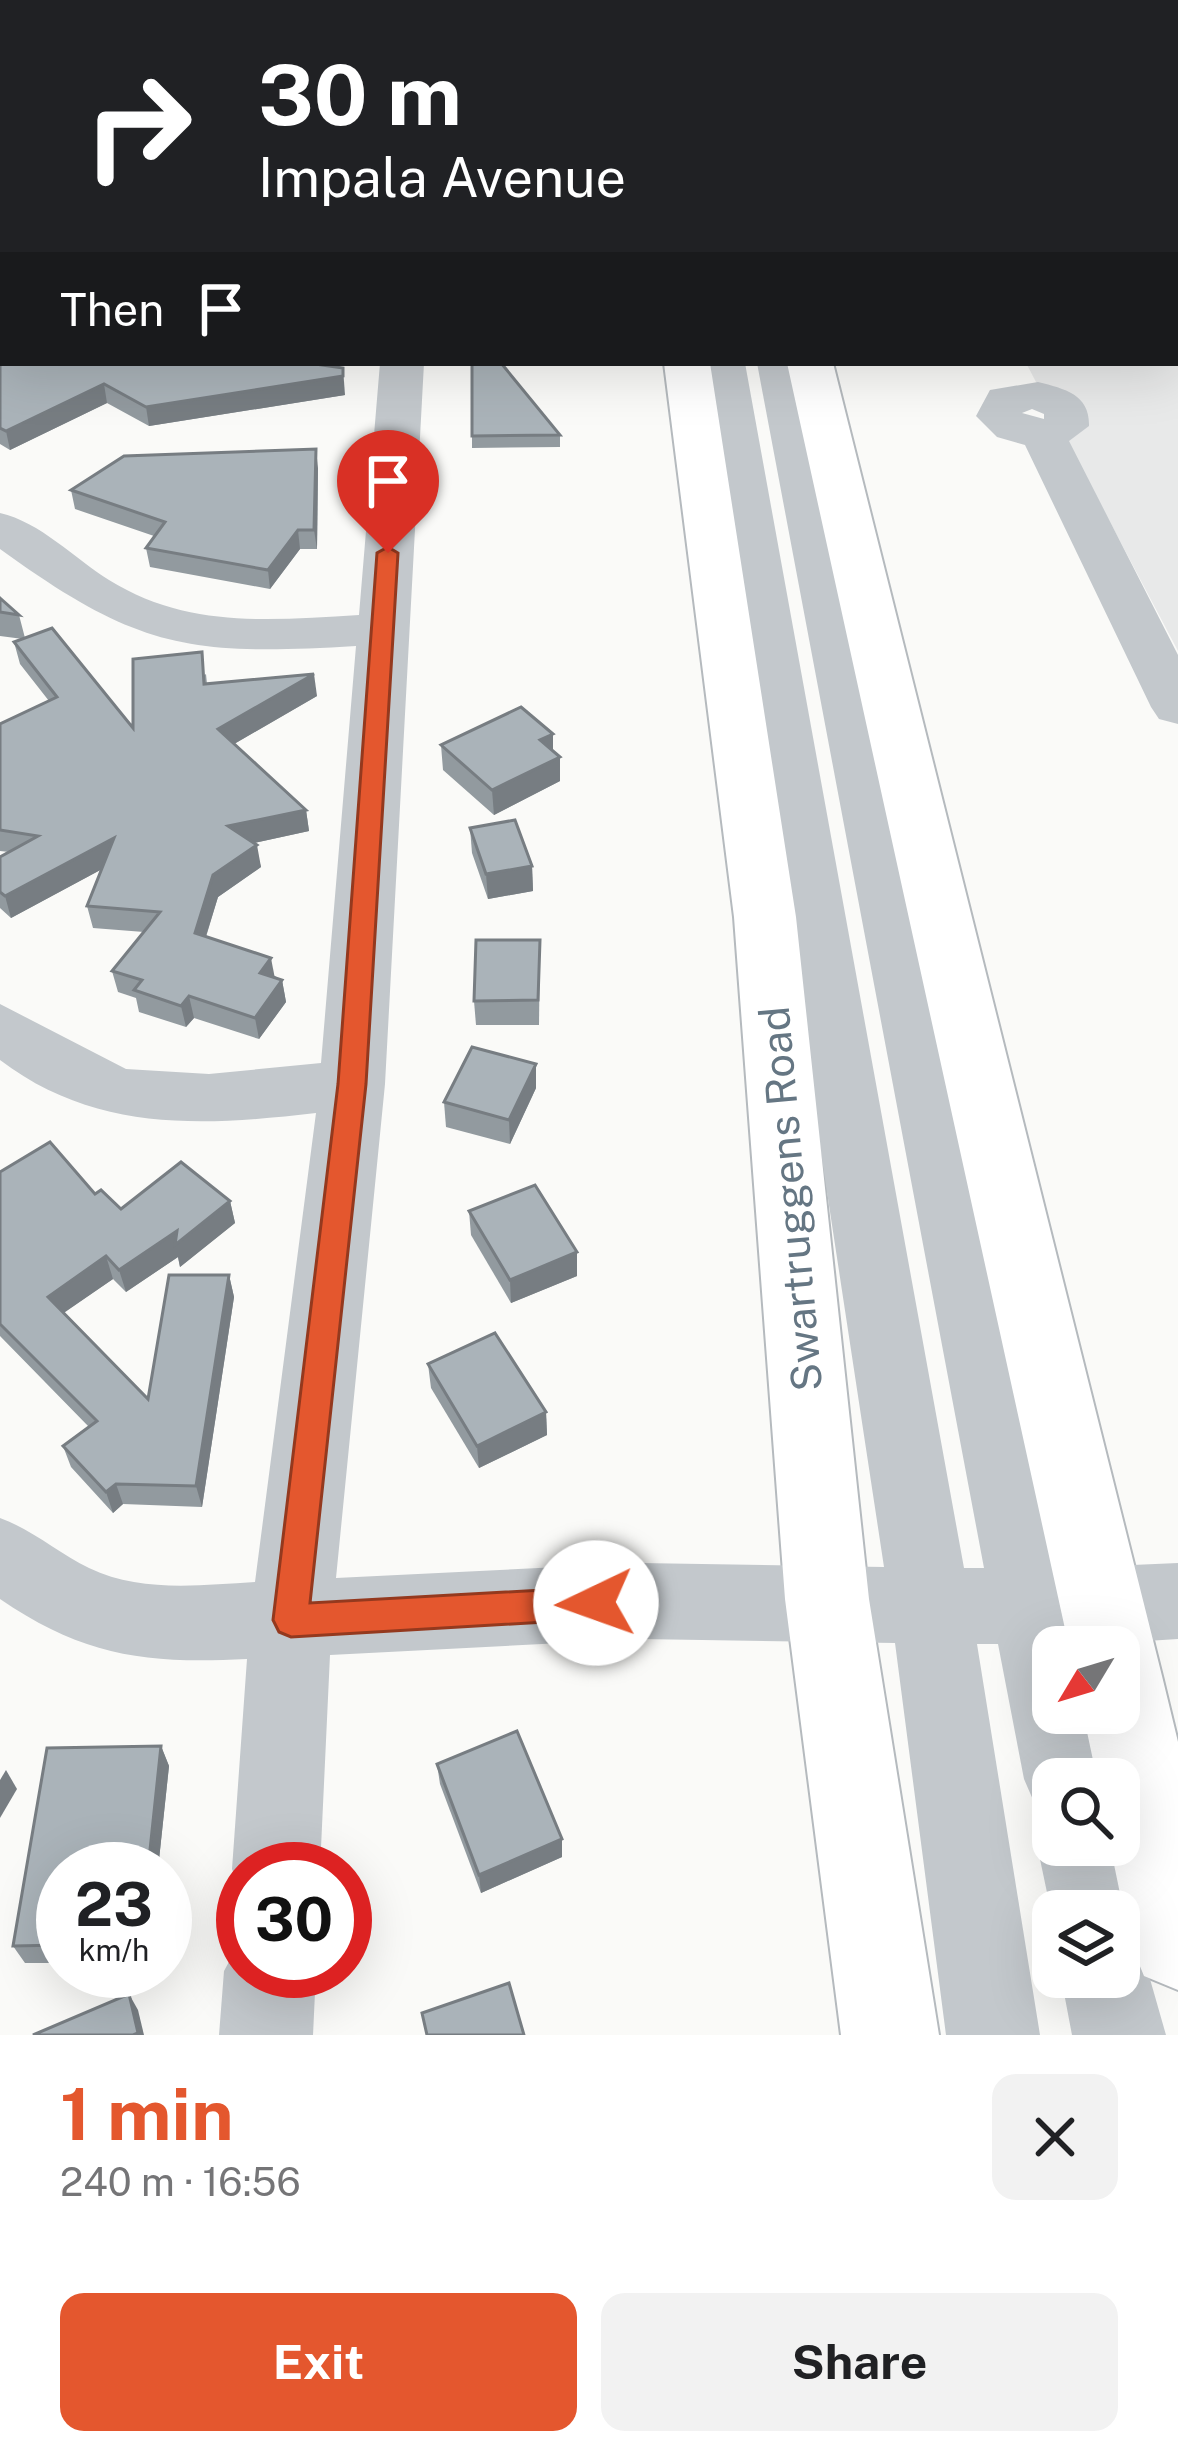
<!DOCTYPE html>
<html lang="en">
<head>
<meta charset="utf-8">
<style>
	:root { --surface:#fff; --page:#f2f2f2; --text:#202124; --muted:#757577; --accent:#e4572e }
	body { margin:0; font-family:"Public Sans",sans-serif; background:var(--page); color:var(--text); height:100vh; display:flex; flex-direction:column; font-size:45px; white-space:nowrap }
	* { box-sizing:border-box; margin:0 }
	p { font-size:39px; color:var(--muted) }
	.icon { flex:none; width:66px; height:66px; fill:none; stroke:currentColor; stroke-width:2; stroke-linecap:round; stroke-linejoin:round }
	.map { position:relative; height:2035px; overflow:hidden }
	.details { display:flex; flex-direction:column; background:var(--surface); flex:1 }
	.details>* { flex:none }
	.hud { position:absolute; left:0px; top:0px; width:1179px; height:366px; box-shadow:0 12px 48px #0002; background:#202124; color:#fff; overflow:hidden }
	.needle { width:78px; rotate:232deg }
	.tools { position:absolute; left:1032px; top:1626px; display:grid; gap:24px }
	.tools a { display:grid; place-items:center; width:108px; height:108px; border-radius:24px; background:var(--surface); box-shadow:0 12px 48px #0002; font-size:60px }
	.speed { position:absolute; left:36px; top:1842px; display:flex; gap:24px; font-size:60px; font-weight:700; text-align:center }
	.speed>* { display:grid; place-content:center; width:156px; height:156px; border-radius:50%; background:var(--surface); box-shadow:0 12px 48px #0002; line-height:1 }
	.speed small { font-size:30px; font-weight:400 }
	.speed .limit { border:18px solid #d22; background:#fff; color:#111 }
	.pin { position:absolute; display:grid; place-items:center; width:102px; height:102px; color:#fff; margin:-123px -51px; border-radius:50% 50% 50% 0; rotate:-45deg; box-shadow:0 0 12px #0007 }
	.pin .icon { rotate:45deg }
	.me { position:absolute; width:132px; margin:-66px; rotate:267deg; stroke-linejoin:round; filter:drop-shadow(0 0 9px #0008) }
	.turn { display:flex; align-items:center; gap:42px; height:252px; padding:0 60px; font-size:54px }
	.turn .icon { width:156px; height:156px; stroke-width:2.5 }
	.turn b { display:block; font-size:84px; line-height:102px }
	.then { display:flex; align-items:center; height:114px; padding:0 60px; background:#0003; gap:24px; font-size:45px }
	.round { display:grid; place-items:center; flex:none; width:126px; height:126px; border-radius:24px; background:var(--page) }
	.overview { display:flex; align-items:center; justify-content:space-between; height:204px; padding:0 60px }
	h1 { font-size:72px; font-weight:700; line-height:90px; color:var(--accent) }
	.cta { display:flex; gap:24px; margin-top:auto; padding:24px 60px }
	.cta a { flex:1; height:138px; border-radius:24px; background:var(--accent); color:#fff; font-size:48px; font-weight:700; line-height:138px; text-align:center }
	.cta a+a { background:var(--page); color:var(--text) }
	.map>svg:first-child { display:block }
</style>
</head>
<body>
<div class="map">
<svg width="1178" height="2035" viewBox="0 0 1178 2035">
	<rect width="100%" height="100%" fill="#fafaf8"/>
	<!-- built -->
	<path fill="#e8e9e9" d="M834 0H1178V651L1026 363H1176V3Z"/>
	<g fill="none" stroke-linecap="round" stroke-linejoin="round">
		<defs>
			<g id="major">
				<rect x="618" y="0" width="34" height="3"/>
				<path d="M710 0H744L745 3H711Z"/>
				<path d="M664 363H710L796 917 869 1599 939 2035H841L785 1599 734 917Z"/>
				<path d="M787 363H833L1162 1676 1178 1742V1990L1144 1976 1130 1942 1110 1845H1119V1779H1097L1083 1713H1119V1647H1069Z"/>
			</g>
		</defs>
		<!-- major casing -->
		<use href="#major" stroke="#b5babe" stroke-width="4"/>
		<!-- minor -->
		<g fill="#c3c8cc" fill-rule="evenodd">
			<path d="M689 0H721L722 3H690Z"/>
			<rect x="826" y="0" width="32" height="3"/>
			<rect x="1176" y="158" width="2" height="23"/>
			<path d="M0 202 3 203V227L0 226Z"/>
			<path d="M380 363H424L385 1084 336 1578 640 1563 884 1567 701 363H745L964 1568H984L757 363H801L1064 1568 1178 1563V1639L1053 1647V1713H1096L1110 1779H1053V1845H1119V1831L1139 1911 1127 1939 1140 1944 1166 2035H1072L1061 1977H1119V1911H1053V1921L1037 1845 1050 1815 1037 1809 1024 1779 998 1644H977L1040 2035H946L895 1643 640 1639 330 1655 320 1869H243V1896L232 1869 247 1659C147 1664 85 1657 0 1599V1518C33 1530 58 1553 89 1568 141 1593 200 1585 255 1582L316 1113C203 1126 96 1133 0 1060V1004L126 1069 209 1074 321 1063 356 646C189 656 138 649 0 549V513C40 522 74 558 109 580 188 629 270 620 359 615Z"/>
			<path d="M1038 382C1066 389 1090 395 1089 426L1069 441 1178 655V724L1159 719 1151 707 1025 445 997 437 976 416 990 390ZM1032 409 1044 414V419L1022 413Z"/>
			<path d="M243 1936V1971H316L313 2035H219L224 1971Z"/>
		</g>
		<!-- major -->
		<use href="#major" fill="#fff" fill-rule="evenodd"/>
	</g>
	<!-- wall -->
	<g fill="#929a9f">
		<path d="M909 0H1178V134L1176 133V3H917Z"/>
		<path d="M0 246 3 363 345 395 149 426 107 403 10 450 0 444Z"/>
		<path d="M560 435V447L472 448V436Z"/>
		<path d="M318 468 317 549H300L270 589 150 567 146 548 154 536 75 509 71 490Z"/>
		<path d="M0 598 19 615 25 638 133 728 206 674 207 684 317 696 234 744 306 810 309 831 254 843 261 867 218 897 206 937 282 980 286 1002 259 1039 194 1018 186 1027 139 1012 136 998 118 992 112 971 144 932 93 928 87 906 102 869 11 918 0 908V857L9 852 0 851V724L49 701 20 664 14 642 23 639 0 636Z"/>
		<path d="M553 734V751L560 757V781L494 815 443 770 441 745Z"/>
		<path d="M470 828 532 866 533 891 488 899 472 853Z"/>
		<path d="M540 940 539 1025H476L474 1001Z"/>
		<path d="M536 1088 510 1144 446 1127 444 1102Z"/>
		<path d="M0 1172 95 1194 121 1209 230 1201 235 1223 180 1267 178 1257 126 1292 113 1279 63 1313 148 1399 229 1275 234 1297 202 1507 123 1504 113 1513 71 1467 63 1446 89 1427 0 1336Z"/>
		<path d="M469 1211 577 1252V1276L511 1303 471 1235Z"/>
		<path d="M428 1364 546 1412 547 1435 479 1468 431 1388Z"/>
		<path d="M161 1746 169 1766 158 1869H63V1963H25L13 1946 47 1748Z"/>
		<path d="M437 1764 562 1839V1857L481 1893 440 1784Z"/>
	</g>
	<!-- shaded-wall -->
	<g fill="#777d82">
		<path d="M343 368 345 395 149 426 146 407Z"/>
		<path d="M104 384 107 403 10 450 6 431Z"/>
		<path d="M316 449 318 468 317 549 314 530Z"/>
		<path d="M298 530 300 549 270 589 268 570Z"/>
		<path d="M314 674 317 696 222 751 218 729Z"/>
		<path d="M553 734V759L540 740Z"/>
		<path d="M560 757V781L494 815 492 790Z"/>
		<path d="M306 810 309 831 231 848 228 826Z"/>
		<path d="M114 838 119 860 11 918 5 896Z"/>
		<path d="M257 845 261 867 218 897 200 955 195 933 213 875Z"/>
		<path d="M532 866 533 891 488 899 486 874Z"/>
		<path d="M271 958 275 979 260 973Z"/>
		<path d="M282 980 286 1002 259 1039 255 1018Z"/>
		<path d="M189 996 194 1018 186 1027 181 1006Z"/>
		<path d="M536 1064V1088L510 1144 509 1120Z"/>
		<path d="M230 1201 235 1223 180 1267 178 1257 126 1292 119 1270 177 1231Z"/>
		<path d="M577 1252V1276L511 1303 510 1280Z"/>
		<path d="M106 1256 113 1279 55 1319 48 1297Z"/>
		<path d="M229 1275 234 1297 202 1507 196 1486Z"/>
		<path d="M546 1412 547 1435 479 1468 477 1446Z"/>
		<path d="M116 1484 123 1504 113 1513 106 1492Z"/>
		<path d="M161 1746 169 1766 158 1869H148Z"/>
		<path d="M6 1770 17 1789 0 1818V1780Z"/>
		<path d="M562 1839V1857L481 1893 479 1875Z"/>
		<path d="M129 1994 138 2010 144 2035H133Z"/>
	</g>
	<!-- building -->
	<g fill="#aab3b9" stroke="#777d82" stroke-width="3">
		<path d="M4 0H396L399 3H4Z"/>
		<path d="M431 0H529L520 3H426Z"/>
		<path d="M1007 0H1178V93L1176 92V3H1015Z"/>
		<path d="M3 14V163H0V19H3Z"/>
		<path d="M0 246 3 248V363H308L343 368V376L146 407 104 384 6 431 0 428Z"/>
		<path d="M475 363H501L560 435 472 436V364Z"/>
		<path d="M316 449 314 530H298L268 570 146 548 165 522 71 490 124 456Z"/>
		<path d="M0 598 19 615 0 612Z"/>
		<path d="M52 628 133 728V659L202 652 204 684 314 674 218 729 306 810 228 826 257 845 213 875 195 933 271 958 260 973 282 980 255 1018 189 996 181 1006 134 990 142 980 112 971 160 912 87 906 114 838 5 896 0 892V857L38 836 0 830V724L57 697 14 642Z"/>
		<path d="M521 707 553 734 540 740 560 757 492 790 441 745Z"/>
		<path d="M515 820 532 866 486 874 470 828Z"/>
		<path d="M476 940H540L538 1000 474 1001Z"/>
		<path d="M472 1047 536 1064 509 1120 444 1102Z"/>
		<path d="M50 1142 95 1194 101 1190 121 1209 181 1162 230 1201 175 1245 177 1231 119 1270 106 1256 48 1297 148 1399 169 1275H229L196 1486 116 1484 106 1492 63 1446 97 1421 0 1324V1172Z"/>
		<path d="M535 1185 577 1252 510 1280 469 1211Z"/>
		<path d="M495 1333 546 1412 477 1446 428 1364Z"/>
		<path d="M517 1731 562 1839 479 1875 437 1764Z"/>
		<path d="M161 1746 148 1869H63V1945L13 1946 47 1748Z"/>
		<path d="M509 1983 524 2035H427L422 2013Z"/>
		<path d="M129 1994 138 2033 133 2035H33Z"/>
	</g>
	<!-- route -->
	<path fill="#e4572e" stroke="#94391e" stroke-width="3" d="M388 547 398 553 366 1084 310 1603 596 1587 609 1591 614 1603 609 1614 596 1619 291 1637 279 1632 273 1620 338 1084 377 553Z"/>
	<g text-anchor="middle" dominant-baseline="central" stroke-width="12" stroke-linejoin="round" paint-order="stroke">
		<!-- street labels -->
		<g font-size="42" fill="#657683" stroke="#fff">
			<text transform="translate(790 1199) rotate(-95)">Swartruggens Road</text>
		</g>
	</g>
</svg>
<div class="tools">
<a><svg class="needle" viewBox="-14 -14 28 28"><path d="M0-13l5 13h-10z" fill="#e53935"/><path d="M0 13l5-13h-10z" fill="#757577"/></svg></a>
<a><svg class="icon" aria-label="search" viewBox="0 0 24 24"><circle cx="10" cy="10" r="6"/><path d="M15 15l6 6"/></svg></a>
<a><svg class="icon" aria-label="layers" viewBox="0 0 24 24"><path d="M12 4l9 5-9 5-9-5zM3 14l9 5 9-5"/></svg></a>
</div>
<div class="speed"><div>23<small>km/h</small></div><div class="limit">30</div></div>
<div class="pin" style="left:388px;top:553px;background:#d93025"><svg class="icon" aria-label="arrive" viewBox="0 0 24 24"><path d="M6 21V4h12l-3 4 3 4H6"/></svg></div>
<svg class="me" style="left:596px;top:1603px" viewBox="-20 -20 40 40"><circle r="19" fill="#fff"/><path d="M0-13L10 11 0 6-10 11z" fill="#e4572e"/></svg>
<div class="hud">
<div class="turn"><svg class="icon" aria-label="right" viewBox="0 0 24 24"><path d="M7 20v-9h11M14 6l5 5-5 5"/></svg><div><b>30 m</b>Impala Avenue</div></div>
<div class="then">Then<svg class="icon" aria-label="arrive" viewBox="0 0 24 24"><path d="M6 21V4h12l-3 4 3 4H6"/></svg></div>
</div>
</div>
<section class="details">
<div class="overview"><div><h1>1 min</h1><p>240 m · 16:56</p></div><a class="round"><svg class="icon" aria-label="close" viewBox="0 0 24 24"><path d="M6 6l12 12M18 6L6 18"/></svg></a></div>
<div class="cta"><a>Exit</a><a>Share</a></div>
</section>
</body>
</html>
